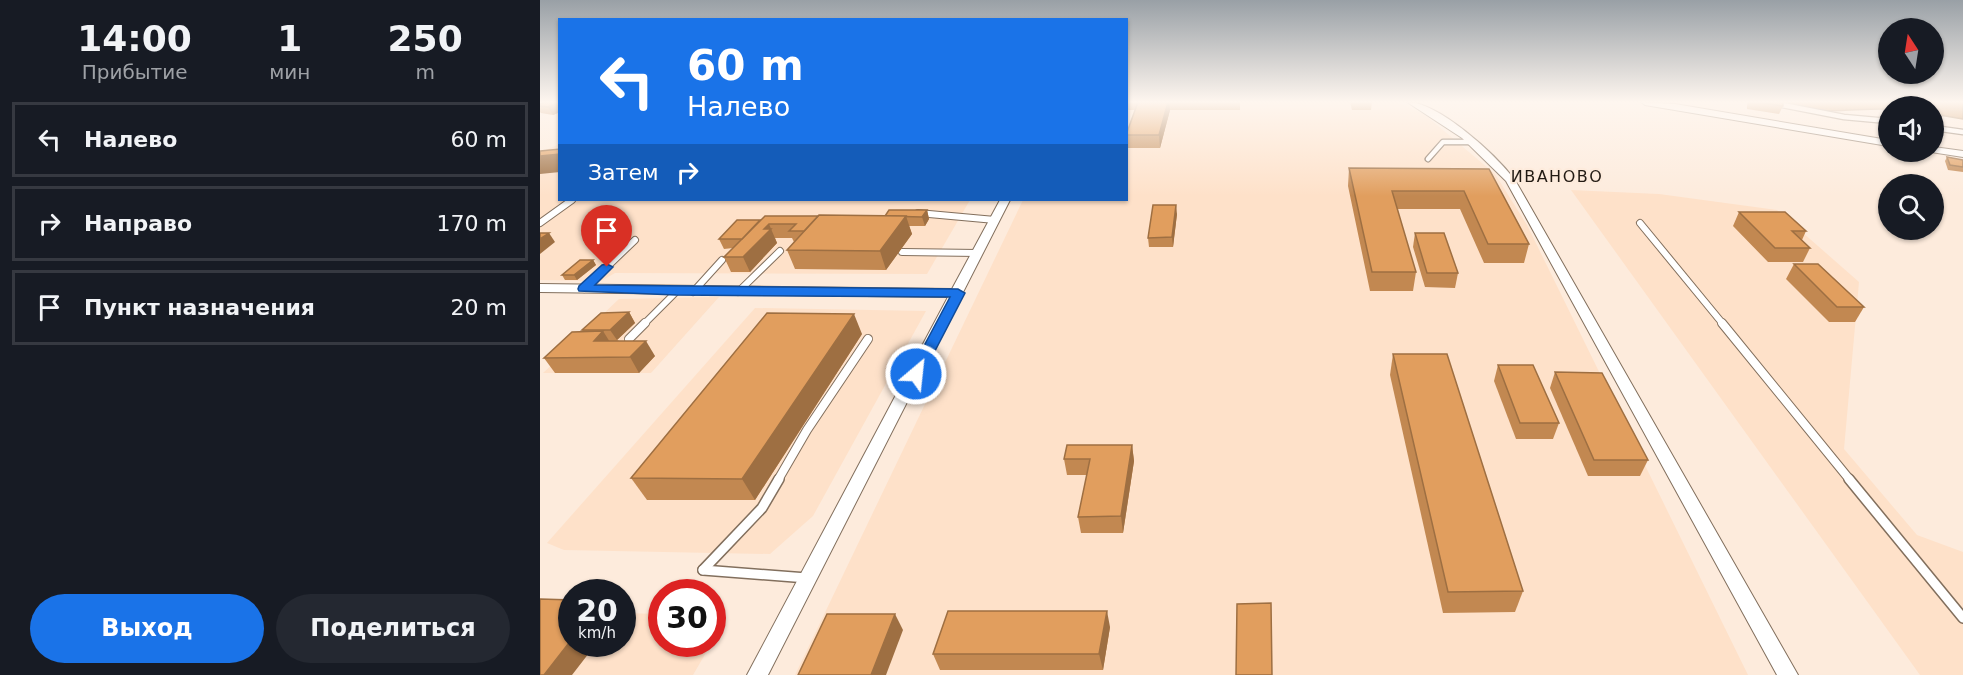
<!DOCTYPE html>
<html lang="ru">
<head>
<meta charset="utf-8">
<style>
	:root { --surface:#171b24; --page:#242831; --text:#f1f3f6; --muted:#9ea1a6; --line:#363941; --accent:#1a73e8 }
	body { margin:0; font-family:"DejaVu Sans",sans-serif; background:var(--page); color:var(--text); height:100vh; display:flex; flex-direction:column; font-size:22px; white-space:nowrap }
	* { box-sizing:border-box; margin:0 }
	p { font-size:20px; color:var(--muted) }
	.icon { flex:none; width:33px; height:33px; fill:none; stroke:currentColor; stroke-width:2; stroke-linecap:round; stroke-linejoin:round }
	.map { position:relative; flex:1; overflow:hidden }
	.panel { display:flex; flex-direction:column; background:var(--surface); width:540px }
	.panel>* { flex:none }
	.banner { position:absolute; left:18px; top:18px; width:570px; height:183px; border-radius:0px; box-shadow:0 2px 4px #0004; background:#1a73e8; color:#fff; overflow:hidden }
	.needle { width:39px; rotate:348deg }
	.controls { position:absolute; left:1338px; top:18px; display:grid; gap:12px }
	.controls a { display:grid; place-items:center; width:66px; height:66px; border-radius:50%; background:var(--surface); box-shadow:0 2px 4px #0004; font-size:30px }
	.speed { position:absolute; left:18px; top:579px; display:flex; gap:12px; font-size:30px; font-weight:700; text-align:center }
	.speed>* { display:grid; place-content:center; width:78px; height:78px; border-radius:50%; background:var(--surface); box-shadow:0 2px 4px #0004; line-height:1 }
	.speed small { font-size:15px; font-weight:400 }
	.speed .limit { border:9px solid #d22; background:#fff; color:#111 }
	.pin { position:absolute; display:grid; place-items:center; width:51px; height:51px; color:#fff; margin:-62px -26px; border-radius:50% 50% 50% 0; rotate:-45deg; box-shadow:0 0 6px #0007 }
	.pin .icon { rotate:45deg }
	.me { position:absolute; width:66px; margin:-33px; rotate:28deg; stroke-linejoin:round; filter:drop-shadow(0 0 4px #0008) }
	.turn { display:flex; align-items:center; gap:21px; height:126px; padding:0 30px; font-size:27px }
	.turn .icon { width:78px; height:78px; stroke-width:2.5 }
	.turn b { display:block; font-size:42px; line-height:51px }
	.then { display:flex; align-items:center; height:57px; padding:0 30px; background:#0003; gap:12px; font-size:22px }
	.eta { display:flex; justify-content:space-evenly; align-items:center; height:102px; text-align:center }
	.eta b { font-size:36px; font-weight:700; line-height:42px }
	.button { display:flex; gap:12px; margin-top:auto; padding:12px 30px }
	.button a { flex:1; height:69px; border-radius:36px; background:var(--accent); color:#fff; font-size:24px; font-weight:700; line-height:69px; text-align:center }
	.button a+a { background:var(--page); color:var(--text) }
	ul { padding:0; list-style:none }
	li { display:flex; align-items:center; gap:18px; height:75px; margin:0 12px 9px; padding:0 18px; border:3px solid var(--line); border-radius:0px }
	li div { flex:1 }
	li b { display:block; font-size:22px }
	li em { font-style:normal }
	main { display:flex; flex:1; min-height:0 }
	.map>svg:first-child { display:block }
</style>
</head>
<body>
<main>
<section class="panel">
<div class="eta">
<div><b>14:00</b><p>Прибытие</p></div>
<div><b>1</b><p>мин</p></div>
<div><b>250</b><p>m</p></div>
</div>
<ul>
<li><svg class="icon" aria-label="left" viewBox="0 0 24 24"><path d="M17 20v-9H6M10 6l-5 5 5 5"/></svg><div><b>Налево</b></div><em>60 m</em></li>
<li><svg class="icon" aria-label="right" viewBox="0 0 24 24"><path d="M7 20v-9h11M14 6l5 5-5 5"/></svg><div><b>Направо</b></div><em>170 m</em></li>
<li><svg class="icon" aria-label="arrive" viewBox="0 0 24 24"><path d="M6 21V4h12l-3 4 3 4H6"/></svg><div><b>Пункт назначения</b></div><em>20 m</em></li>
</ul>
<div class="button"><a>Выход</a><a>Поделиться</a></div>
</section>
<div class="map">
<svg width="1423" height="675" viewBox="0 0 1423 675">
	<rect width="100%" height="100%" fill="#fdebdc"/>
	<!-- built -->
	<g fill="#fee1c9">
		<path d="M587 102H857L884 114 955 174 987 225 1208 675H255L483 200H586Z"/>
		<path d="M19 144 20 200H430L387 274 75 273 61 281 0 280V153Z"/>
		<path d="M1031 190 1119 194 1237 210 1319 282 1304 449 1377 535 1423 552V675H1380Z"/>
		<path d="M179 297 111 373H3L57 323 59 318 79 299Z"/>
		<path d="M215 308 386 311 273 516 230 554 24 550 7 543Z"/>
		<path d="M83 613 121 614 122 644H171L153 675H0L32 644H82Z"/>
	</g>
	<!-- water -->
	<path fill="#c48342" stroke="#936434" stroke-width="1.5" d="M1241 102H1423V119L1394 114V106H1348V109C1311 108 1278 117 1241 102Z"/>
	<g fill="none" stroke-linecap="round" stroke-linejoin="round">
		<defs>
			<g id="lane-far3">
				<path d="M1227 102 1304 117 1348 121"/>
				<path d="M1394 128 1423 132"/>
				<path d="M888 159 903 142H933"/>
			</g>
			<g id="lane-far2">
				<path d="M378 213 455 220"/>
				<path d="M0 223 32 200"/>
				<path d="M1100 223 1183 324"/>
				<path d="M362 252 438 253"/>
				<path d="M44 289 95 240"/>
				<path d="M153 292 182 260"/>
				<path d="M198 292 240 251"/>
				<path d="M104 324 136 292"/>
			</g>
			<g id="lane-far1">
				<path d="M1182 323 1310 480"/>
				<path d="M89 339 105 323"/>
				<path d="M238 480 267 430 328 339"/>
			</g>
			<g id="lane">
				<path d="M1309 479 1423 618"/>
				<path d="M163 570 222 508 239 479"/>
				<path d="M163 570 267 578"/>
			</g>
			<g id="street">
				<path d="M867 102C899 102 956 155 975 180L1258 675H1237L966 181 922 138Z"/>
				<path d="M1101 102 1135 104 1348 140V146L1105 105Z"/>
				<path d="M1394 147 1423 151V157L1391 152H1394Z"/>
				<path d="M460 200H470L228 675H207L408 297 0 292V284L412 289Z"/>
			</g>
		</defs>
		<!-- lane-far3 casing -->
		<use href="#lane-far3" stroke="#826f5d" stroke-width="7"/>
		<!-- lane-far2 casing -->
		<use href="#lane-far2" stroke="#826f5d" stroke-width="8"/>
		<!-- lane-far1 casing -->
		<use href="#lane-far1" stroke="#826f5d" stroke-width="10"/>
		<!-- lane casing -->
		<use href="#lane" stroke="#826f5d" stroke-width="12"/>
		<!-- street casing -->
		<use href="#street" stroke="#826f5d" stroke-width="2"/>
		<!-- lane-far3 -->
		<use href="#lane-far3" stroke="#fff" stroke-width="4.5"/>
		<!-- lane-far2 -->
		<use href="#lane-far2" stroke="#fff" stroke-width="6"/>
		<!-- lane-far1 -->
		<use href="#lane-far1" stroke="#fff" stroke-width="8"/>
		<!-- lane -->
		<use href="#lane" stroke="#fff" stroke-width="9"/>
		<!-- street -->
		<use href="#street" fill="#fff" fill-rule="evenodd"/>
	</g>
	<!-- wall -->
	<g fill="#c28851">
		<path d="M20 102V112L13 115 1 113 0 112V104Z"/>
		<path d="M586 102H700V110H630L620 148H588L586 134 595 110H586Z"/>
		<path d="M810 102H832L831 110H812Z"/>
		<path d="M1208 102H1243V106L1239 114 1207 109V105Z"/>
		<path d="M1407 157 1423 160V172L1408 170 1405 161Z"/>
		<path d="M809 168 949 169 989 244 984 263H944L920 209H857L876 272 873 291H830L808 186Z"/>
		<path d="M387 210 389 219 385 226H369L372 234 346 270 255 269 247 250 254 242 252 238H235L237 243 210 272H191L184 257 193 248 184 249 179 239 220 220 221 221 345 216Z"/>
		<path d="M1199 212 1266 231 1262 240 1270 248 1263 262H1228L1193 226Z"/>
		<path d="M637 214 633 247H609L608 238Z"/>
		<path d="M875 233 918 273 915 288 885 287 873 247Z"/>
		<path d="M53 260 56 265 37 280H25L22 275Z"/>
		<path d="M1254 264 1324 307 1315 322H1289L1246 279Z"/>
		<path d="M89 312 95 323 77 340 115 356 99 373H15L4 358 43 332 42 330Z"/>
		<path d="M322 334 215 500H107L91 478Z"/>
		<path d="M853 354 983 591 975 612 903 613 850 375Z"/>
		<path d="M958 365 1019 423 1013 439H976L954 381Z"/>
		<path d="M1015 372 1108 460 1100 476H1048L1010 388Z"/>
		<path d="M592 445 594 461 583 533H541L538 517 547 475H527L524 459Z"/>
		<path d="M570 627 563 670H400L393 654Z"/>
	</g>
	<!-- shaded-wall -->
	<g fill="#9e6f42">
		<path d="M20 102V112L13 115 8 107Z"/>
		<path d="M628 102H629L630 110 620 148 619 135Z"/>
		<path d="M20 154V172L0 174V156Z"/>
		<path d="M636 205 637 214 633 247 632 237Z"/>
		<path d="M387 210 389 219 385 226 382 217Z"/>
		<path d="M366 216 372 234 346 270 340 251Z"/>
		<path d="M220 220 224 228 229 224 237 243 210 272 203 257 202 239Z"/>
		<path d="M9 233 15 242 0 254V239Z"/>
		<path d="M53 260 56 265 37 280 34 275Z"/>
		<path d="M89 312 95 323 77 340 70 330Z"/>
		<path d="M314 314 322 334 215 500 202 479Z"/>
		<path d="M63 331 73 347 54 341Z"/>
		<path d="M106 341 115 356 99 373 90 357Z"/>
		<path d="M592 445 594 461 583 533 581 516Z"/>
		<path d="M567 611 570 627 563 670 559 654Z"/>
		<path d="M355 614 363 630 346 675H331Z"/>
		<path d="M32 639V644H56L32 675H4Z"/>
	</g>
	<!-- building -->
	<g fill="#e19e5e" stroke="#9e6f42" stroke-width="1.5">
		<path d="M5 102H19L8 107 0 106V104Z"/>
		<path d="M598 102H628L619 135H586Z"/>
		<path d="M1217 102H1243V106Z"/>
		<path d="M20 149V154L0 156V151Z"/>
		<path d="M1407 157 1423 160V167L1410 165Z"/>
		<path d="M809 168 949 169 989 244H948L924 191H852L876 272H832Z"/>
		<path d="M613 205H636L632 237 608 238Z"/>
		<path d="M349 210H387L382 217 345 216Z"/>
		<path d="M1199 212H1245L1266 231H1252L1270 248H1235Z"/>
		<path d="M279 215 366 216 340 251 247 250Z"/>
		<path d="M225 216H278L264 231H249L256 224H229L224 229H231L203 257H184Z"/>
		<path d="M197 220H220L202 239H179Z"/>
		<path d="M0 233H9L0 239Z"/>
		<path d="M875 233H904L918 273H887Z"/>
		<path d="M40 260H53L34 275H22Z"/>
		<path d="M1254 264H1278L1324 307H1297Z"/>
		<path d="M89 312 70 330H42L61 313Z"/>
		<path d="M227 313 314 314 202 479 91 478Z"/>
		<path d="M63 331 54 341H106L90 357 4 358 32 332Z"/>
		<path d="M853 354H907L983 591 908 592Z"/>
		<path d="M958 365H993L1019 423H980Z"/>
		<path d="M1015 372 1062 373 1108 460H1054Z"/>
		<path d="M527 445H592L581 516 538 517 550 459H524Z"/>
		<path d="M0 599 32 600V639L4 675H0Z"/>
		<path d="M731 603 732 675H696L697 604Z"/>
		<path d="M408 611H567L559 654H393Z"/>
		<path d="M287 614H355L331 675H258Z"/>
	</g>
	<!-- sky -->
	<linearGradient id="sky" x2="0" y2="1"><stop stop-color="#99a0a6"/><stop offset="0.52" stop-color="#fef6ef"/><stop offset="1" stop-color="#fef6ef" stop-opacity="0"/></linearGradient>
	<rect width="1423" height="196" fill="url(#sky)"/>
	<!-- route -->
	<path fill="#1a73e8" stroke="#114b97" stroke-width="1.5" d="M67 264 73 267 55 285 418 289 425 293 383 374 376 379 369 374 410 297 136 295 39 291 38 289 39 286 62 265Z"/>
	<g text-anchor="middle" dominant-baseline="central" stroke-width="4.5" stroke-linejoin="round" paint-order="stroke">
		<!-- far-neighbourhood labels -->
		<g font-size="16" letter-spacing="1.5" fill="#221a13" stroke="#fdebdc">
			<text x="1017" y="176">ИВАНОВО</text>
		</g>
	</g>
</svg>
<div class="controls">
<a><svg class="needle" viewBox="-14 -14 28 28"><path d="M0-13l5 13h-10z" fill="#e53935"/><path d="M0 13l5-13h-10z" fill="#9ea1a6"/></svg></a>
<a><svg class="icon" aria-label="sound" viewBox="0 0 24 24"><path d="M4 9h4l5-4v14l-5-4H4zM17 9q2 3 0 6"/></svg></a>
<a><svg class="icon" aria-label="search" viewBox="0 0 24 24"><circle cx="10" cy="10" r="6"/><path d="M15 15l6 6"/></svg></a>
</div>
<div class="speed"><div>20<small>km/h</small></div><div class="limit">30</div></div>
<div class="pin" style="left:67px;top:267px;background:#d93025"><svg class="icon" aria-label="arrive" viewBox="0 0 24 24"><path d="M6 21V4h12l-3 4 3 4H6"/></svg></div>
<svg class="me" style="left:376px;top:374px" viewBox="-20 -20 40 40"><circle r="17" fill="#1a73e8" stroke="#fff" stroke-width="3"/><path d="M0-11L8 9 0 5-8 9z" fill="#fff"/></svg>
<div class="banner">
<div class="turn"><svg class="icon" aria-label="left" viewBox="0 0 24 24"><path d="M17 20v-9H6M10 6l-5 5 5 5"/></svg><div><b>60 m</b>Налево</div></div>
<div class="then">Затем<svg class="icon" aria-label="right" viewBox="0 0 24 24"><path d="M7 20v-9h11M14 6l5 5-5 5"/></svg></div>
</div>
</div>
</main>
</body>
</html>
